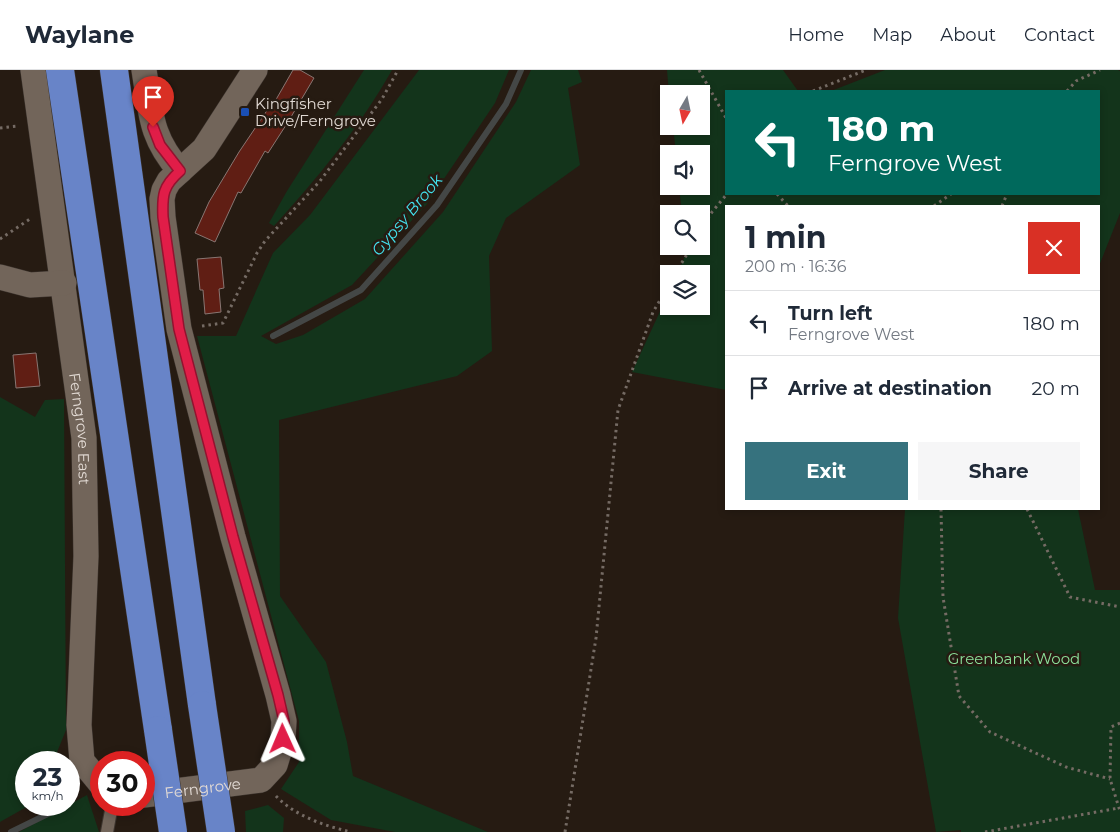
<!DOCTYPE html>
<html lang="en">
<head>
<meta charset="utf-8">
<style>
	:root { --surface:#fff; --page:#f6f6f7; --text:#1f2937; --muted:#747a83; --line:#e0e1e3; --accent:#36727e }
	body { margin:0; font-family:Montserrat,sans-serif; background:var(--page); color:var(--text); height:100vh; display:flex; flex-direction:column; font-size:19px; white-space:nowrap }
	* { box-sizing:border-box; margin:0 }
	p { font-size:16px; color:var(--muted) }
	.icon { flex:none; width:28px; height:28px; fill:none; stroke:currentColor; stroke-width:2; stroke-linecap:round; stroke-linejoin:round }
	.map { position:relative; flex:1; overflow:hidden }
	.panel { position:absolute; left:725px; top:135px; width:375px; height:305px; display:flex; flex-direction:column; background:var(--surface); border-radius:0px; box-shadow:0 2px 8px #0003 }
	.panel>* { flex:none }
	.banner { position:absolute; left:725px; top:20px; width:375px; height:105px; border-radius:0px; box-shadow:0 2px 8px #0003; background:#00695c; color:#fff; overflow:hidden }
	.needle { width:32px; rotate:189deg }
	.controls { position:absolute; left:660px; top:15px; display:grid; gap:10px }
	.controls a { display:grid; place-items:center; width:50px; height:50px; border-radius:0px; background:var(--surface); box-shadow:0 2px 8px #0003; font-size:25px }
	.speed { position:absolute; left:15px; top:681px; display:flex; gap:10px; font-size:25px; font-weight:700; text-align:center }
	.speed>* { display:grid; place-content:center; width:65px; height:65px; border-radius:50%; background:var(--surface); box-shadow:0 2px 8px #0003; line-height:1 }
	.speed small { font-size:12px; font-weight:400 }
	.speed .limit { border:8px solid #d22; background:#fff; color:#111 }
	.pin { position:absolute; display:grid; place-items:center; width:42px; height:42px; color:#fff; margin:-51px -21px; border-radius:50% 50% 50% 0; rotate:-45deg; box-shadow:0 0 5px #0007 }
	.pin .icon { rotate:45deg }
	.me { position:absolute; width:55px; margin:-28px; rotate:359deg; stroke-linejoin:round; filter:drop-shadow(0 0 4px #0008) }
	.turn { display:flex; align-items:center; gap:18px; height:105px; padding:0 20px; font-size:22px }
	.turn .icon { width:65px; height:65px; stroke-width:2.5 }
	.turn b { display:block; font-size:35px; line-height:42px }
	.round { display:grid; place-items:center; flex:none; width:52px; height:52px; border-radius:0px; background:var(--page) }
	.headline { display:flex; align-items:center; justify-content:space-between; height:85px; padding:0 20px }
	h1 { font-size:30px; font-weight:700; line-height:38px }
	.button { display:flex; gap:10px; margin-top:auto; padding:10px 20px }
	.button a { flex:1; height:58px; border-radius:0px; background:var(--accent); color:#fff; font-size:20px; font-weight:700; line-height:58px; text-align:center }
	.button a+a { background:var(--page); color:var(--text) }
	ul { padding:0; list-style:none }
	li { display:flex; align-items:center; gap:15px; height:65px; padding:0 20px; border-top:1px solid var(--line) }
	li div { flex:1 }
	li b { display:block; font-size:19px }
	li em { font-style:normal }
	header { display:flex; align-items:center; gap:30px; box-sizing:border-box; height:70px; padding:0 25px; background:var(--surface); border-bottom:1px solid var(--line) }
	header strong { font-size:24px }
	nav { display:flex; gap:28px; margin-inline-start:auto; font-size:18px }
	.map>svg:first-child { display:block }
</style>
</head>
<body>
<header>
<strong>Waylane</strong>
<nav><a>Home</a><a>Map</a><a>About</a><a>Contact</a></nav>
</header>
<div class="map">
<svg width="1120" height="762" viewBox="0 0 1120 762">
	<rect width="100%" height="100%" fill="#261b12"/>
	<!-- green -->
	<g fill="#13341b">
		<path d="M364 0H392C360 57 318 107 274 156L269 153 287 121Z"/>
		<path d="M419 0H509L495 33 427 134 352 215 261 266 276 274 303 265 365 229 443 142 516 32 531 0H578L582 12 568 18 580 95 506 148 489 186 492 281 457 306 279 350 280 526 326 592 347 672 353 706 488 762H395L331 750 281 719 299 692V651L197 266H236L273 183 310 145Z"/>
		<path d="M667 0H783L798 21H726V124H1099V21H831L885 0H1118L1120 1V143L1099 196V136H726V320L632 302 669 222V236H701V204H677L686 184 685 176H701V144H682L679 116H701V84H676L673 56H701V24H669Z"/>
		<path d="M0 327 35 347 45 330 64 329 66 660 53 692H26V735H30L0 752Z"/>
		<path d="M905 439H1078L1095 520H1120V762H961V760L936 762 898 548Z"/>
		<path d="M87 725 99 762H19Z"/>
		<path d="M268 735 284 748 283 762H246L245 741Z"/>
	</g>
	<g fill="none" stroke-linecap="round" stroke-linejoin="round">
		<!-- stream -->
		<g stroke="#444746" stroke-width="6">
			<path d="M273 266 361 220 437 135 506 34 521 0"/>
			<path d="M11 762 56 740"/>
		</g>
	</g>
	<!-- building -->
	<g fill="#601e14" stroke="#887672">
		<path d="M293 0H300L314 8 288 52 268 83 265 81 241 123 238 122 215 172 195 163 209 132 239 82 268 39 270 40Z"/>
		<path d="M221 187 224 218 219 219 221 242 205 244 203 220H200L197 189Z"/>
		<path d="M36 283 40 316 16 318 13 285Z"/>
	</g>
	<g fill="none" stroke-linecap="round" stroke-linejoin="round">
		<defs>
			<path id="lane" d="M107 762 112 735"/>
			<g id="street">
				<path id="s1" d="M33 0 84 368 86 486 79 655 82 691 101 714"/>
				<path d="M144 0C151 43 150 67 180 101"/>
				<path d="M0 207 30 215 64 213"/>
				<path id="s2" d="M144 725 261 710 275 695 283 669 284 651 278 625 233 467 179 259 163 147 162 129 164 120 169 111 204 79 255 0"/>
			</g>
			<g id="highway">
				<path d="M60 0 158 660"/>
				<path d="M114 0 202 635"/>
			</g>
		</defs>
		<!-- lane casing -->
		<use href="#lane" stroke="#3d352f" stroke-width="14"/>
		<!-- street casing -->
		<use href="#street" stroke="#3d352f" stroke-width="26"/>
		<!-- highway casing -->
		<use href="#highway" stroke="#3d352f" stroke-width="29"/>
		<!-- path -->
		<g stroke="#756b64" stroke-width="3" stroke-dasharray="2.5 4" stroke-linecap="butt">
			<path d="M699 0 726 48"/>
			<path d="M813 21 866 0"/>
			<path d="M1067 21 1076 11 1100 0"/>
			<path d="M0 58 18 56"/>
			<path d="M777 124 788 136"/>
			<path d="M934 136 951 124"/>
			<path d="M1002 136 1007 124"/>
			<path d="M701 160 712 142 727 124"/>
			<path d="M0 169 30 149"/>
			<path d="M675 204 692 176"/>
			<path d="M202 256 223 253 257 183 265 171 320 111 382 29 398 0"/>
			<path d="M941 439 943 527 959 626 990 662 1066 697 1110 709"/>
			<path d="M1027 439 1070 527 1120 537"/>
			<path d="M1120 653 1111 657 1110 709 1120 741"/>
			<path d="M276 726C295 746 325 756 351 762"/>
			<path d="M565 762 596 568 618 340 653 242 669 215"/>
			<path d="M985 762 1119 738"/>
		</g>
		<!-- lane -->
		<use href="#lane" stroke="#72655a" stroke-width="12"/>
		<!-- street -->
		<use href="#street" stroke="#72655a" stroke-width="25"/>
		<!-- highway -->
		<use href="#highway" stroke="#6884c8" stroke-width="28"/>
		<defs>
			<g id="highway-bridge">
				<path d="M202 635 221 762"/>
				<path d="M158 660 173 762"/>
			</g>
		</defs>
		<!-- highway-bridge casing -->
		<use href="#highway-bridge" stroke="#3d352f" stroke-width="29" stroke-linecap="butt"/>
		<!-- highway-bridge -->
		<use href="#highway-bridge" stroke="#6884c8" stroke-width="28"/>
	</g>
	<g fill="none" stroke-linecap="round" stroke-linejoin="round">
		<defs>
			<path id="route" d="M153 57 160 75 180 101C163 116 162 125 163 147L179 259 233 467 278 625 284 651 283 669"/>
		</defs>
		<!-- route casing -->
		<use href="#route" stroke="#92132f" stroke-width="12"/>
		<!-- route -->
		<use href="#route" stroke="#e11d48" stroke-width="9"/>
	</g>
	<!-- markers -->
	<rect fill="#1a4fb4" stroke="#261b12" stroke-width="2" x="240" y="37" width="10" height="10" rx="2.5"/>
	<g text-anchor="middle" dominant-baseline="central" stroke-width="5" stroke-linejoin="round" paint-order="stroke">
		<!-- poi labels -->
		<g font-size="15" fill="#e2dad4" stroke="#261b12" text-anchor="start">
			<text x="255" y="33">Kingfisher<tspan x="255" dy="17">Drive/Ferngrove</tspan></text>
		</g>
		<!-- street labels -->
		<g font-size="15" fill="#e2dad4" stroke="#261b12">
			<text stroke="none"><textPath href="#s1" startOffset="362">Ferngrove East</textPath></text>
			<text stroke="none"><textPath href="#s2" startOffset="59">Ferngrove</textPath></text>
		</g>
		<!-- park labels -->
		<g font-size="15" fill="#8be09a" stroke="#261b12">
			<text x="1014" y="588">Greenbank Wood</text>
		</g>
		<!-- water labels -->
		<g font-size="16" font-style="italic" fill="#43e2ee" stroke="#261b12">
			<text transform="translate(407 145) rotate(-50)">Gypsy Brook</text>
		</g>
	</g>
</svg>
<div class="controls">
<a><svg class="needle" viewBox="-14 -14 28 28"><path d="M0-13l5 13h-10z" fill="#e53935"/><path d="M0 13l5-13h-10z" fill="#747a83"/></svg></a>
<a><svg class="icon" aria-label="sound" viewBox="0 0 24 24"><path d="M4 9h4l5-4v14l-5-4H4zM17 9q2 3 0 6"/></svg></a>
<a><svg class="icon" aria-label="search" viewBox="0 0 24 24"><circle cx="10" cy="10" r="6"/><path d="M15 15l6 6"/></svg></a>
<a><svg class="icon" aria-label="layers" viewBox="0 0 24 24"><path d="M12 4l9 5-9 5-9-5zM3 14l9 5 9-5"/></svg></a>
</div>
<div class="speed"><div>23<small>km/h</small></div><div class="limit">30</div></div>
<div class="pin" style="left:153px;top:57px;background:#d93025"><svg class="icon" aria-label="arrive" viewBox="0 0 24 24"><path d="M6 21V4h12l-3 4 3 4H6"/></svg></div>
<svg class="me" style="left:283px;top:669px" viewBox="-20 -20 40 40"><path d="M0-17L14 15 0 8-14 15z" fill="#e11d48" stroke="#fff" stroke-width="4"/></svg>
<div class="banner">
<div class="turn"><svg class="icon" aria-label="left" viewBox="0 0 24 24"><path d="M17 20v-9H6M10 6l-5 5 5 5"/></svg><div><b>180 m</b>Ferngrove West</div></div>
</div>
<section class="panel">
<div class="headline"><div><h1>1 min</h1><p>200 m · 16:36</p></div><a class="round" style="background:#d93025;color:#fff"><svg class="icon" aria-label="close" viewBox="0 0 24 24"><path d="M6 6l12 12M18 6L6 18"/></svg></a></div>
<ul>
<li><svg class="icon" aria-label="left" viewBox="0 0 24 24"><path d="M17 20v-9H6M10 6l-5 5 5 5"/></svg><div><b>Turn left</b><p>Ferngrove West</p></div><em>180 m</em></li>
<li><svg class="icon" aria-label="arrive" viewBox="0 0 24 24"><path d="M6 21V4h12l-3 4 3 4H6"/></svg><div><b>Arrive at destination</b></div><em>20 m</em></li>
</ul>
<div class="button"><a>Exit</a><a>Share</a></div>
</section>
</div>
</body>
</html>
